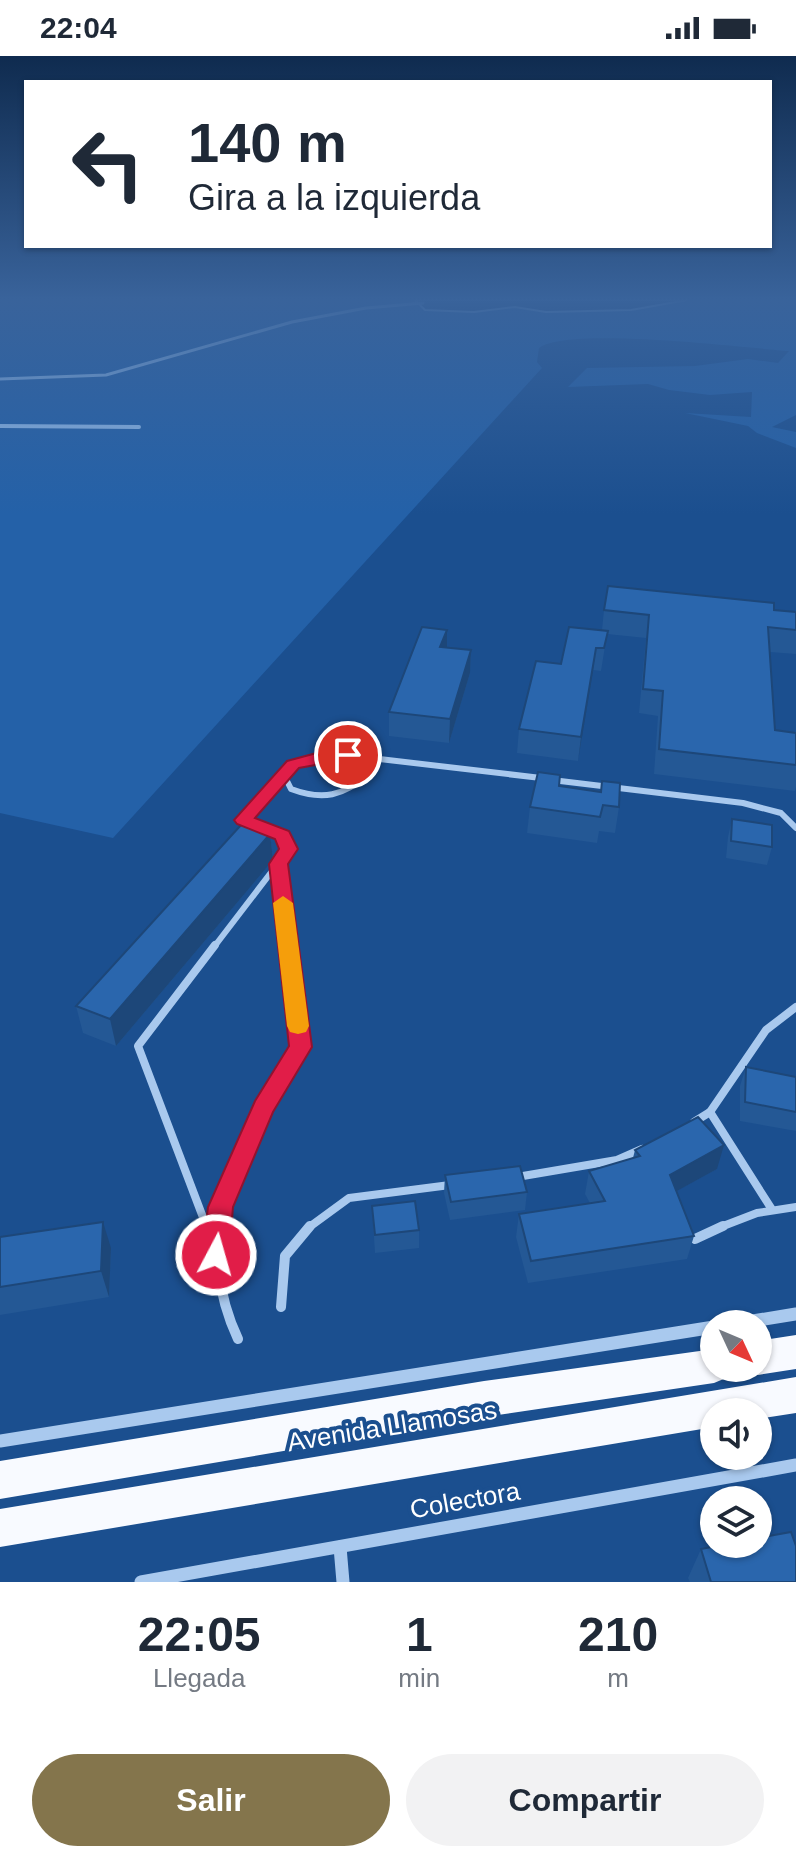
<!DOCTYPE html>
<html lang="es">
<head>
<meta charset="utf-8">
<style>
	:root { --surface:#fff; --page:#f2f2f3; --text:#1f2937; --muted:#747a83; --accent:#84754c }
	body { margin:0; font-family:Arial,sans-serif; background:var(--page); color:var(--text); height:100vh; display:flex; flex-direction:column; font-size:30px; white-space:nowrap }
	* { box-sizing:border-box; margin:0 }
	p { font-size:26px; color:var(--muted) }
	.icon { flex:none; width:44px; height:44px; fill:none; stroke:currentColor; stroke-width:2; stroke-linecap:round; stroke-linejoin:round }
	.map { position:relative; height:1526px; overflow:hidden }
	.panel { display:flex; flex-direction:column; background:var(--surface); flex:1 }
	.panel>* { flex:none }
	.banner { position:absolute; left:24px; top:24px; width:748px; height:168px; border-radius:0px; box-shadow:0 2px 6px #0004; background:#fff; color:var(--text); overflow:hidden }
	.needle { width:52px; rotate:134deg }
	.tools { position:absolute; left:700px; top:1254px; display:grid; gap:16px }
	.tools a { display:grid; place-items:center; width:72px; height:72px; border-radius:50%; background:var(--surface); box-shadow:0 2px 6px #0004; font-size:40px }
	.pin { position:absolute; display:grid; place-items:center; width:68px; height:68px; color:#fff; margin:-34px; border:4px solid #fff; border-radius:50%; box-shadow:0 2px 8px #0007 }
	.me { position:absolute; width:88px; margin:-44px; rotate:6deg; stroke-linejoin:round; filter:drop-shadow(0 0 6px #0008) }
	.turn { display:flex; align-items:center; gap:28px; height:168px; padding:0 32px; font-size:36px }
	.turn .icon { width:104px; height:104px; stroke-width:2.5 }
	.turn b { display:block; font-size:56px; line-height:68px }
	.eta { display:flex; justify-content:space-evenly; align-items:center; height:136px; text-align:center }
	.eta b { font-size:48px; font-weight:700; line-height:56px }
	.cta { display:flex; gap:16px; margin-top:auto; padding:16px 32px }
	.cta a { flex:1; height:92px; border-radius:48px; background:var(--accent); color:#fff; font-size:32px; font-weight:700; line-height:92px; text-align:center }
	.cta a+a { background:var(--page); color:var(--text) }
	.status { display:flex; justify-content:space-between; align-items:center; height:56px; padding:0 40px; background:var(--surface); direction:ltr }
	.status svg { height:22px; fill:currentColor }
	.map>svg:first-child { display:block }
</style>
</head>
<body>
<div class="status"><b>22:04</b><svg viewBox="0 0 49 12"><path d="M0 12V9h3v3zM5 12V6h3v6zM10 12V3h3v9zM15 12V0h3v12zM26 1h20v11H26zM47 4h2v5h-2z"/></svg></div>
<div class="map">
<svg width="796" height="1526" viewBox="0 0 796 1526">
	<rect width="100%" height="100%" fill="#1b4f8f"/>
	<!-- green -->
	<path fill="#2461a8" d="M0 244H796V359L772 371 796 376V392L757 377 748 370 685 357 751 361 752 336 710 339 669 334 648 328 568 331 587 312 695 310 748 303 778 307 789 295C744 292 569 270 539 292L537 306 542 312 113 782 0 757Z"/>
	<!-- water -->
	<path fill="#123a6d" stroke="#9cc4f0" stroke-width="2" d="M415 244H687L631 254 546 256 515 251 474 256 425 254Z"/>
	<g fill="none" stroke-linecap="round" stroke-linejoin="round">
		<!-- stream-far1 -->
		<path stroke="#9cc4f0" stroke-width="3" d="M0 323 106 319 292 266 366 252 423 247"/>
		<!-- stream -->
		<path stroke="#9cc4f0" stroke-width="4" d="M0 370 139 371"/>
		<!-- service-far2 -->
		<g stroke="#a9c9ee" stroke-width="6">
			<path d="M326 698 344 699 364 706 369 718C343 740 323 745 291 733L284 719 310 702Z"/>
			<path d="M354 700 541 722"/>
			<path d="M283 716 284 719"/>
			<path d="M552 724 743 747 781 757 796 772"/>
			<path d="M279 808 289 891"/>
			<path d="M214 891 289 793 282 779 243 764 284 719"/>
		</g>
		<!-- service-far1 -->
		<g stroke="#a9c9ee" stroke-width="8">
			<path d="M710 1056 771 1152"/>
			<path d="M694 1066 710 1056 766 974 796 951"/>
			<path d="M517 1121 617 1104 642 1093"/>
			<path d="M207 1172 138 990 215 889"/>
			<path d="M218 1172 220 1151 263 1052 300 991 288 889"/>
			<path d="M308 1172 349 1142 450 1129"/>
			<path d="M718 1172 757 1157 796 1151"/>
		</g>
		<!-- service -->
		<g stroke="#a9c9ee" stroke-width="10">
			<path d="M207 1170 216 1199"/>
			<path d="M218 1170C215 1209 221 1247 238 1283"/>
			<path d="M695 1183 723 1170"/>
			<path d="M281 1251 285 1200 310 1170"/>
		</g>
		<!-- minor -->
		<g stroke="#a9c9ee" stroke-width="13">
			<path d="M734 1268 796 1258"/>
			<path d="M0 1385 714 1271"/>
			<path d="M340 1491 343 1526"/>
			<path d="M141 1526 796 1409"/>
		</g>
		<!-- trunk -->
		<g fill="#f8faff" fill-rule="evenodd">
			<path d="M796 1279V1313L758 1319 746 1314 758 1312V1285Z"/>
			<path d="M714 1293V1312H731L726 1322 714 1327 484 1361 0 1443V1405L484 1325Z"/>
			<path d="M796 1321V1357L758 1363V1356H714V1371L0 1491V1453Z"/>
		</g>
	</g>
	<!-- wall -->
	<g fill="#245895">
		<path d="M604 554H774L796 556V598L770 596 775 674 796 677V731L795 735 654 718 658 660 639 657 646 582 607 578 601 615 593 614 578 705 517 697 519 673 561 608 602 574Z"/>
		<path d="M447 591 471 594 470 617 449 687 389 680V656Z"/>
		<path d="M559 730 619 751 615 777 599 775 597 787 527 777 530 751Z"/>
		<path d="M732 763 772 791 767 809 726 802 728 781Z"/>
		<path d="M270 778 273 804 116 990 83 977 76 950Z"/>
		<path d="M746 1011 796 1021V1075L740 1065V1030Z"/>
		<path d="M635 1094 717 1113 676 1135 694 1180 687 1203 528 1227 516 1181 519 1158 590 1147 585 1138 589 1115 633 1102Z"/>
		<path d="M445 1119 527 1136 525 1154 450 1164 444 1137Z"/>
		<path d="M372 1150 419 1174V1192L375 1197Z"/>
		<path d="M0 1181 111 1192 109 1241 0 1259Z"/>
		<path d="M701 1493 796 1526H690L688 1522Z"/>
	</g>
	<!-- shaded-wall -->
	<g fill="#1d4779">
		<path d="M447 574V597L440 591Z"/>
		<path d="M596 592 593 614 578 705 581 681Z"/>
		<path d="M471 594 470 617 449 687 450 663Z"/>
		<path d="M270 778 273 804 116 990 110 963Z"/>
		<path d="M724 1089 717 1113 664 1142 670 1119Z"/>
		<path d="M103 1166 111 1192 109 1241 101 1215Z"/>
	</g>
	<!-- building -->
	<g fill="#2a66ad" stroke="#1d4779" stroke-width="2">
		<path d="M608 530 774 547V554L796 556V574L768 571 775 674 796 677V709L659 693 663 635 643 633 649 559 604 554Z"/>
		<path d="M422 571 447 574 440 591 471 594 450 663 389 656Z"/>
		<path d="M569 571 608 575 604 592H596L581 681 519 673 536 605 561 608Z"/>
		<path d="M538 716 560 719 559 730 601 736 602 725 620 727 619 751 603 749 600 761 530 751Z"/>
		<path d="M732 763 772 769V791L731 785Z"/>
		<path d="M241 769 270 778 110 963 76 950Z"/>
		<path d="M746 1011 796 1021V1056L745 1046Z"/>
		<path d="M698 1061 724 1089 670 1119 694 1180 531 1205 519 1158 605 1145 589 1115 640 1100 635 1094Z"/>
		<path d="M520 1110 527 1136 451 1146 445 1119Z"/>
		<path d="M415 1145 419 1174 375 1179 372 1150Z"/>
		<path d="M103 1166 101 1215 0 1231V1181Z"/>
		<path d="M791 1476 796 1490V1526H711L701 1493 727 1488H758V1482Z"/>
	</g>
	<!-- sky -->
	<linearGradient id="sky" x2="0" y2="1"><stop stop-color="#0f2b4f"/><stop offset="0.53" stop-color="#39639b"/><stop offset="1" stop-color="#39639b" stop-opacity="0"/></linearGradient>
	<rect width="796" height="458" fill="url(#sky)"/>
	<!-- route -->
	<path fill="#e11d48" stroke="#92132f" stroke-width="2" d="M348 694 356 699 354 702 299 712 255 762 289 775 298 793 288 808 312 991 273 1056 233 1151 229 1199 225 1208 216 1212 206 1208 202 1199 208 1151 255 1045 289 990 269 808 279 793 275 783 237 768 234 764 287 705 324 695Z"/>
	<!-- slow -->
	<path fill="#f59e0b" d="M283 840 293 847 309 970 306 976 298 978 290 976 287 970 273 847Z"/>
	<g text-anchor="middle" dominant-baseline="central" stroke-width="8" stroke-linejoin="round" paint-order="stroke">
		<!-- near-street labels -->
		<g font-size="26" fill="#fff" stroke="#1b4f8f">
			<text transform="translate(392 1370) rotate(-9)">Avenida Llamosas</text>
			<text transform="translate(465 1444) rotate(-10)">Colectora</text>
		</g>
	</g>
</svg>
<div class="tools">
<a><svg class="needle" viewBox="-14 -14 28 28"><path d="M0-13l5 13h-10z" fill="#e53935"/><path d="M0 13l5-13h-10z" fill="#747a83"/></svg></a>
<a><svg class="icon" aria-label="sound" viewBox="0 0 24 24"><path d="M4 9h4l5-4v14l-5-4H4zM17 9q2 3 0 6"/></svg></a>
<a><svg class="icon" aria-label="layers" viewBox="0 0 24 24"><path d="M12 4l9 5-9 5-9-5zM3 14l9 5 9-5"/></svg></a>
</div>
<div class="pin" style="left:348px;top:699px;background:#d93025"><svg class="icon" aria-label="arrive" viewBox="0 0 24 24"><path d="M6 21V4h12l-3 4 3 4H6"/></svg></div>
<svg class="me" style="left:216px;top:1199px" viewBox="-20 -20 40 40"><circle r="17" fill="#e11d48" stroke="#fff" stroke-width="3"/><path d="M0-11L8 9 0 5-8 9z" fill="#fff"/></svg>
<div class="banner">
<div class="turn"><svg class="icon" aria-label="left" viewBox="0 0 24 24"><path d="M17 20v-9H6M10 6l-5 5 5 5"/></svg><div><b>140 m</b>Gira a la izquierda</div></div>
</div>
</div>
<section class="panel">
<div class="eta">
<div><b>22:05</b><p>Llegada</p></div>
<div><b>1</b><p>min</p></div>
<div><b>210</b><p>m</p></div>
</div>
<div class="cta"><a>Salir</a><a>Compartir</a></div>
</section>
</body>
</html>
